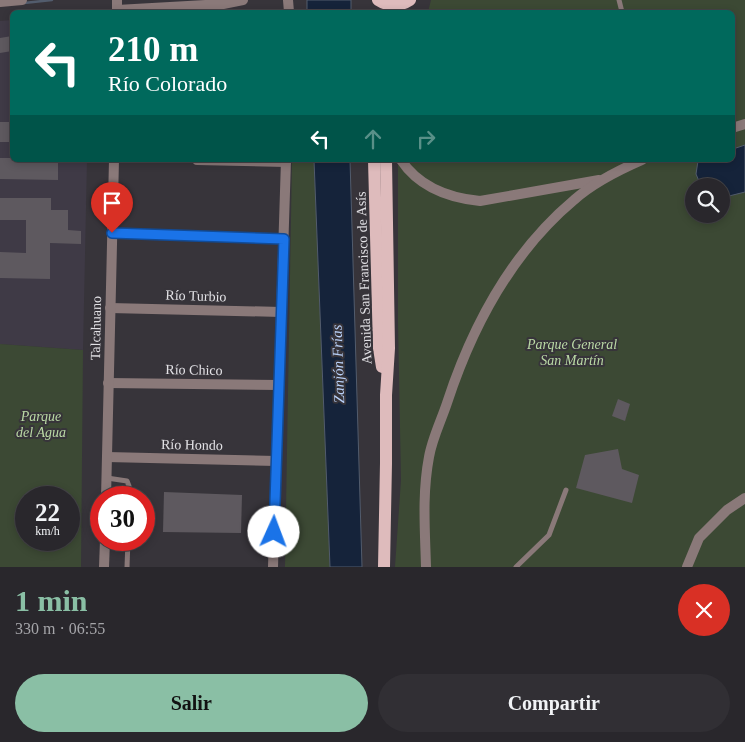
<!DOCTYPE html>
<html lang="es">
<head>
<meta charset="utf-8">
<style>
	:root { --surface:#29272c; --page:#312f34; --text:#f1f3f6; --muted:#a5a5a9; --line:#454448; --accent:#8abfa5 }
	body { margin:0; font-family:"Times New Roman",serif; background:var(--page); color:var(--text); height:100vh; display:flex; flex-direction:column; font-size:19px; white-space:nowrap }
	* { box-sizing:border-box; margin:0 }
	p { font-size:16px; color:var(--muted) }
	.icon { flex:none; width:28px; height:28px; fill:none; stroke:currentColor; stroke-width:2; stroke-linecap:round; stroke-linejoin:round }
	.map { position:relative; height:567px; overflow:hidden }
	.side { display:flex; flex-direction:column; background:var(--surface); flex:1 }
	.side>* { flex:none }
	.hud { position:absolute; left:10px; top:10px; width:725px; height:152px; border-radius:8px; box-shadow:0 2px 8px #0003,0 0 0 1px var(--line); background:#00695c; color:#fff; overflow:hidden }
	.fabs { position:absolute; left:685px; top:178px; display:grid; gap:10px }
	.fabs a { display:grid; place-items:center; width:45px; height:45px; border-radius:50%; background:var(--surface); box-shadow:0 2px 8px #0003,0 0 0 1px var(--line); font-size:25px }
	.speed { position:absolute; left:15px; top:486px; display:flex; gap:10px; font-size:25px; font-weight:700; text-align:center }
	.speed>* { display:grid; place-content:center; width:65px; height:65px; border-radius:50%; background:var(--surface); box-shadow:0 2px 8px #0003,0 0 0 1px var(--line); line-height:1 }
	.speed small { font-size:12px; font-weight:400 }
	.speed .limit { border:8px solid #d22; background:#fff; color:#111 }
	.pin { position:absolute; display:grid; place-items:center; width:42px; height:42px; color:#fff; margin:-51px -21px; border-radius:50% 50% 50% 0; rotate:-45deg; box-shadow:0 0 5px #0007 }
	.pin .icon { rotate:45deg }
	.me { position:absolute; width:55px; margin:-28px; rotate:2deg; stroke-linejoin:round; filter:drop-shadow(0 0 4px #0008) }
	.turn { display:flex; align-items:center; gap:18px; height:105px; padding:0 15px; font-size:22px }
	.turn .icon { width:65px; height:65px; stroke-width:2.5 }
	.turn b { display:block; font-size:35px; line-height:42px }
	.lanes { display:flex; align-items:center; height:48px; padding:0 15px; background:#0003; justify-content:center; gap:25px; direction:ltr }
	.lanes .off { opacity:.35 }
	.round { display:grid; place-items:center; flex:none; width:52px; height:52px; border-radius:26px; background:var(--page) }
	.head { display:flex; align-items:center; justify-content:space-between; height:85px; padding:0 15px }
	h1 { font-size:30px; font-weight:600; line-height:38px; color:var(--accent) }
	.cta { display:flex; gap:10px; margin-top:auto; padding:10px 15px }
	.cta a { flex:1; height:58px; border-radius:30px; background:var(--accent); color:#111; font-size:20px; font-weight:600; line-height:58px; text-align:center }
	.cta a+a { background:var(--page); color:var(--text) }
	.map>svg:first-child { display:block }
</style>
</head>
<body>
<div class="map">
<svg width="745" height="567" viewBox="0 0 745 567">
	<rect width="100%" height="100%" fill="#37343a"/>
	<!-- built -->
	<path fill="#3f3a46" d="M12 20V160H87L83 350 0 344V21Z"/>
	<!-- green -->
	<g fill="#3c4934" fill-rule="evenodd">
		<path d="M431 0H745V567H395L401 480 398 322V160H732V12H428ZM694 186H721V214H694Z"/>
		<path d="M292 160H314L330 567H285Z"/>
		<path d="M0 344 83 350 81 567H0ZM26 498H69V540H26Z"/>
	</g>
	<!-- water -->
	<g fill="#15233a" stroke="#525c6d">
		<rect x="307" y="0" width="44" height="12"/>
		<path d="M745 145V192L721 198V186H701L696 174 698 161 702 160H732L733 149Z"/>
		<path d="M314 160H350L362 567H330Z"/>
	</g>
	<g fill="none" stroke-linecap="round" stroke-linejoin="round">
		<!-- stream -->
		<path stroke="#525c6d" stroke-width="2.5" d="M24 3 52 0"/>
	</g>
	<!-- building -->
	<g fill="#5e595f">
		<path d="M12 36V51L0 53V38Z"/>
		<rect x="0" y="122" width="12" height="20"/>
		<path d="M0 158H12V160H58V180L0 179Z"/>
		<path d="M0 198H51V210H68V230L81 231V244L50 243V279L0 278V252L26 253V220H0Z"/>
		<path d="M618 399 630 404 625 421 612 416Z"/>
		<path d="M618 449 622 469 639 475 632 503 576 488 585 455Z"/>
		<path d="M164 492 242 495 241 533 163 532Z"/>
	</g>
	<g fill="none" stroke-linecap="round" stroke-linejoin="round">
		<!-- service -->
		<g stroke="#8a7979" stroke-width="5">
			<path d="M619 0 622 12"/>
			<path d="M107 478 127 481 129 486V498"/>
			<path d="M127 567 128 540"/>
			<path d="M516 567 549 535 566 490"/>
		</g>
		<!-- minor -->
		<g stroke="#8a7979" stroke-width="10">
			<path d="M288 0 289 12"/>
			<path d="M197 160 286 162"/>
			<path d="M112 233 284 239"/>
			<path d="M110 308 281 312"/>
			<path d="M108 383 279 385"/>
			<path d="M107 457 276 461"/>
			<path d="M273 567 286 160"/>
			<path d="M687 567 699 538 727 510 745 498"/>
		</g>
		<!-- tertiary -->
		<g stroke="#8a7979" stroke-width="10">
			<path d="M117 0V12"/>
			<path d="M0 2 22 0"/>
			<path d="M117 10 223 4 243 0"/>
			<path d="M732 128 745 124"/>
			<path d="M401 160C419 187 449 198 480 201L599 180"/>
			<path d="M106 498 114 160"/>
			<path d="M104 567 105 540"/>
			<path d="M426 567C425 530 422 494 429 457 432 439 441 421 447 403 472 327 512 252 574 200 593 183 619 170 642 160"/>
		</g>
		<!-- primary -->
		<g stroke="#debbbc" stroke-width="12">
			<path d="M378 0C389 7 399 7 410 0"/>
			<path d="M374 160 379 348 382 367"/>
			<path d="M384 567 386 463V395L389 348 386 160"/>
		</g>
	</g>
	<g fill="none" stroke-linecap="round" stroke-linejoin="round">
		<defs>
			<path id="route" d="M112 233 284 239 274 532"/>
		</defs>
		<!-- route casing -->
		<use href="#route" stroke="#114b97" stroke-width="12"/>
		<!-- route -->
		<use href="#route" stroke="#1a73e8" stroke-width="9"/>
	</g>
	<g text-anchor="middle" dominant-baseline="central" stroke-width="4" stroke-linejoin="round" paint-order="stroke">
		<!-- street labels -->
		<g font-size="14" fill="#e2e1e5" stroke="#37343a">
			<text transform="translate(364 278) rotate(-92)">Avenida San Francisco de Asís</text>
			<text transform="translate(196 296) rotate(2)">Río Turbio</text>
			<text transform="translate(96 328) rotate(-89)">Talcahuano</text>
			<text transform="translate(194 370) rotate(1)">Río Chico</text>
			<text transform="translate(192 445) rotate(1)">Río Hondo</text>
		</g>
		<!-- park labels -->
		<g font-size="14" font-style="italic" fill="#bad9a5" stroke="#37343a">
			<text x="572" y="344">Parque General<tspan x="572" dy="16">San Martín</tspan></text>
			<text x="41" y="416">Parque<tspan x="41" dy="16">del Agua</tspan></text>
		</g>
		<!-- water labels -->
		<g font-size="15" font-style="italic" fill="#b8d0f8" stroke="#37343a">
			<text transform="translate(338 364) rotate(-92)">Zanjón Frías</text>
		</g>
	</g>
</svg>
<div class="fabs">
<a><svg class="icon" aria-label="search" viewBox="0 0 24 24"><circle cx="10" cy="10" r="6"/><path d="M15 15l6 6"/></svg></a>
</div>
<div class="speed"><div>22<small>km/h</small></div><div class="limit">30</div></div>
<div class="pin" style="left:112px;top:233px;background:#d93025"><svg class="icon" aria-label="arrive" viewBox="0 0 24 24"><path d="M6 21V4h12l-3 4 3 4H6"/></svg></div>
<svg class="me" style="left:274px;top:532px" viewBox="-20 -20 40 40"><circle r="19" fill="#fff"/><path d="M0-13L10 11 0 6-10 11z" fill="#1a73e8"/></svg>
<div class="hud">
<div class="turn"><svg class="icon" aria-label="left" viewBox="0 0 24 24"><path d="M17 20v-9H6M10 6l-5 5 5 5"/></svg><div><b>210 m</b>Río Colorado</div></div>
<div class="lanes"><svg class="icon" aria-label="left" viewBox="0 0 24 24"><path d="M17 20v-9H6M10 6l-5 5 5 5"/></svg><svg class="icon off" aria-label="ahead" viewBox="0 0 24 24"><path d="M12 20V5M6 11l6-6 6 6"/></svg><svg class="icon off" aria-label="right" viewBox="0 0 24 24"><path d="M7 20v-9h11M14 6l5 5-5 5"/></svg></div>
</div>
</div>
<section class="side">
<div class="head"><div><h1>1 min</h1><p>330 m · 06:55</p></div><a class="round" style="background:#d93025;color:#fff"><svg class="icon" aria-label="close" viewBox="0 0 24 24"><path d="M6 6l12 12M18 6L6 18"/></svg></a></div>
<div class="cta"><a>Salir</a><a>Compartir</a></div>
</section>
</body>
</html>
